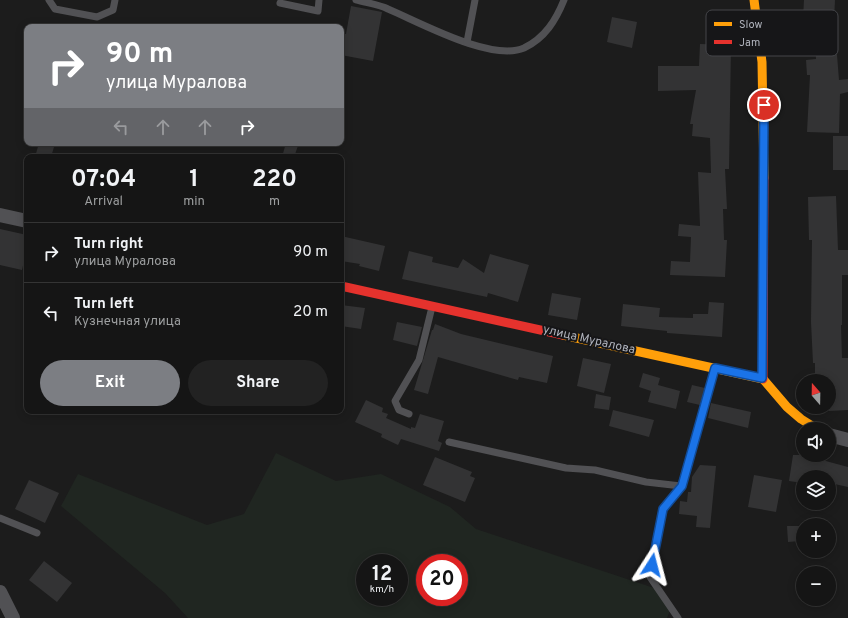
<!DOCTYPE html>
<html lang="en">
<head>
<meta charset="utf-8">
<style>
	:root { --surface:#151515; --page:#222; --text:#f1f3f6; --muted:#9d9fa0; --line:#343434; --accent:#7c7e83 }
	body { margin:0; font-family:Overpass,sans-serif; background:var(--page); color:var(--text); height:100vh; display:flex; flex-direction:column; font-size:15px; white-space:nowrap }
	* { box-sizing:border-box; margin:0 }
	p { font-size:13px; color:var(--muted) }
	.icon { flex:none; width:22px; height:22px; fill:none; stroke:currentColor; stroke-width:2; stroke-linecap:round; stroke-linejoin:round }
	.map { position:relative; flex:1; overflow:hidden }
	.side { position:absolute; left:24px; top:154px; width:320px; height:260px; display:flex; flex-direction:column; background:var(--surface); border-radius:8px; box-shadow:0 2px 10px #0003,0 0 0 1px var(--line) }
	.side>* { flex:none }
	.top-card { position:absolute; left:24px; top:24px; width:320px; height:122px; border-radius:8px; box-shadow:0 2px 10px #0003,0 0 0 1px var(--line); background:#7c7e83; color:#fff; overflow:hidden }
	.needle { width:26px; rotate:340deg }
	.tools { position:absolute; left:796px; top:374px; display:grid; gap:8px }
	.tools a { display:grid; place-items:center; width:40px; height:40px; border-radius:50%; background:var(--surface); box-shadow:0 2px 10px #0003,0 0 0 1px var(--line); font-size:20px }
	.speed { position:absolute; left:356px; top:554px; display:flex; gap:8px; font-size:20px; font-weight:700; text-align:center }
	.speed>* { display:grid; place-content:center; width:52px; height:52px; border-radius:50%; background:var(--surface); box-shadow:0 2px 10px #0003,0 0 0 1px var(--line); line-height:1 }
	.speed small { font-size:10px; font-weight:400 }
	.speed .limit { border:6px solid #d22; background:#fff; color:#111 }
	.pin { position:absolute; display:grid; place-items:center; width:34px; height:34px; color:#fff; margin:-17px; border:2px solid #fff; border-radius:50%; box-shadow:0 1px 4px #0007 }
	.me { position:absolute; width:44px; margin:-22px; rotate:9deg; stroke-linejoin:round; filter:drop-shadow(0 0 3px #0008) }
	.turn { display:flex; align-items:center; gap:14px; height:84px; padding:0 16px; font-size:18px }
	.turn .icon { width:52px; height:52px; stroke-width:2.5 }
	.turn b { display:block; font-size:28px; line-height:34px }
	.lanes { display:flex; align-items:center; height:38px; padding:0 16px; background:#0003; justify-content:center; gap:20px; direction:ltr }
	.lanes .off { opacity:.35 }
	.eta { display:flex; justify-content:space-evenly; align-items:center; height:68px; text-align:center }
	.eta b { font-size:24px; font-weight:700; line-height:28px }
	.cta { display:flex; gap:8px; margin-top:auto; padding:8px 16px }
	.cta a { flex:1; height:46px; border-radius:24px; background:var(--accent); color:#fff; font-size:16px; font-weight:700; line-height:46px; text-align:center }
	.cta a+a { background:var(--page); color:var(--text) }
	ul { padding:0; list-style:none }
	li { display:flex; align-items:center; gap:12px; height:60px; padding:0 16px; border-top:1px solid var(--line) }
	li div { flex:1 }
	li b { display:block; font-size:15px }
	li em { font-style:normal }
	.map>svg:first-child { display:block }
</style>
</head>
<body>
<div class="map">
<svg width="848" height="618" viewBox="0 0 848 618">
	<rect width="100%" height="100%" fill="#1c1c1c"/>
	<!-- green -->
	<path fill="#202621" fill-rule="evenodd" d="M276 453 336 481 381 474 450 507 476 529 654 588 671 608 667 618H188L165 593 61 506 78 474 207 525 244 514ZM365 563H399V597H365ZM425 563H459V597H425Z"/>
	<!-- building -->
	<g fill="#333334">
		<path d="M804 0H835L834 20 803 18Z"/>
		<path d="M351 6 382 12 373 61 341 55V33L346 34Z"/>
		<path d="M612 17 637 22 632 48 607 42Z"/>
		<path d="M836 42 839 80 848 79V92L840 94 839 133 807 132 810 75H807L806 60 816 59 815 44Z"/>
		<path d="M700 44 731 45 729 169H725L727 209H723L724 240H727L725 277 670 275 671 261 690 262 691 237 678 236 679 224 700 226 698 172 711 173 710 138 692 136 693 124H690L696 90 658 91V66H699Z"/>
		<rect x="833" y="136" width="15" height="34"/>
		<path d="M39 143 54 147 51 157H35Z"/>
		<path d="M286 143H299L294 157H282Z"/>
		<path d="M836 196 838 250H848V275H842V325H841L842 358H848V410L829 411V379L815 380V363H813L811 322 812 240H809L808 197Z"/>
		<path d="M0 229 27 235V247L22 270 0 265Z"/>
		<path d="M341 236 385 246 379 271 359 266 360 264 341 261Z"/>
		<path d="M409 251 433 257 432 262 458 268 463 259 484 273 490 254 529 265 518 302 488 293 487 297 402 279Z"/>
		<path d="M552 293 581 298 577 320 548 315Z"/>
		<path d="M709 302 724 303 722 337 667 333V331L621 326 623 304 660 308 659 317 693 318V314H708Z"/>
		<path d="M341 305 365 308 361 329 341 326Z"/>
		<path d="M397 322 422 327 417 346 393 340Z"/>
		<path d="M435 324 461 334 553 356 547 383 519 377 518 380 438 357 428 394 414 390 432 330H433Z"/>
		<path d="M583 358 611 364 604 393 577 386Z"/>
		<path d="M643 373 660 378 658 385 680 391 676 409 648 402 651 391 639 387Z"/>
		<path d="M692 385 705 388 700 405 687 402Z"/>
		<path d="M596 394 611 397 609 410 594 408Z"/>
		<path d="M366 400 383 408 382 412 388 414 386 418 411 429V427L415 428 420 414 444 421 438 441 442 443 439 451 401 439 398 445 381 437 382 434 355 422Z"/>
		<path d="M711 403 751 412 748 428 708 418Z"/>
		<path d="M613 410 654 420 649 437 609 426Z"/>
		<path d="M793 455H823L822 460 848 467V487L830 483 832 477H803V483L789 481Z"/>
		<path d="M435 457 472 472 470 476 475 478 465 502 423 485Z"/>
		<path d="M700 465 716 466 710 528 696 527 697 516 679 514 680 501 687 502 688 492H691L692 477Z"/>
		<path d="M754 475 782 480 776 512 748 507Z"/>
		<path d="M29 480 59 493 45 523 15 509Z"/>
		<path d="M787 526H800V541L788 542Z"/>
		<path d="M44 561 72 583 57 602 29 580Z"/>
	</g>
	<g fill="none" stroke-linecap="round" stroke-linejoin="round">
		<!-- lane -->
		<g stroke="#515154" stroke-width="7">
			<path d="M49 0 55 9 97 17 113 10 115 0"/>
			<path d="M356 0C366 3 378 4 388 9 419 22 491 62 524 48 545 38 556 20 564 0"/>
			<path d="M280 3 318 11 319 0"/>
			<path d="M467 42 475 0"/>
			<path d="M409 414 399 410 395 401 419 360 432 307"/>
			<path d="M449 442 566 468 595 470 646 482 681 486"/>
			<path d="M0 518 37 533"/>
			<path d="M678 618 650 577 663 509 681 486 715 370"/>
		</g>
		<!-- street -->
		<g stroke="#515154" stroke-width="14">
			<path d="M0 215 27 221"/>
			<path d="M829 435 848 440"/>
			<path d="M0 592 13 618"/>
		</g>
		<!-- slow -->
		<g stroke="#ff9f0a" stroke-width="9">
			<path d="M754 0 762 62 764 178"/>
			<path d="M563 335 763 379 787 407 801 419 817 429"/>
		</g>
		<!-- jam -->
		<g stroke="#e5322d" stroke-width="9">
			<path d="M341 286 563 335"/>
			<path d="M763 379 764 178"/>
		</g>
	</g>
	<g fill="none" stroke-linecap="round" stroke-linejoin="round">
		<defs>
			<path id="route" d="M652 565 663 509 682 486 715 368 762 378 764 105"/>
		</defs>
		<!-- route casing -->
		<use href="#route" stroke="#114b97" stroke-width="10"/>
		<!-- route -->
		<use href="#route" stroke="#1a73e8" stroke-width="7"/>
	</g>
	<g text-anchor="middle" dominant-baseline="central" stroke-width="4" stroke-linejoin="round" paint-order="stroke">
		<!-- street labels -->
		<g font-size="12" fill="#afb2bb" stroke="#161618">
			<text transform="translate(589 340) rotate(13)">улица Муралова</text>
		</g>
	</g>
	<!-- legend -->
	<rect x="706" y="10" width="132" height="46" rx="6" fill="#161618" stroke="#444549" stroke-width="1"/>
	<rect x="714" y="22" width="18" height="4" fill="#ff9f0a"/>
	<rect x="714" y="40" width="18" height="4" fill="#e5322d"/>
	<g font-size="11" fill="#afb2bb">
		<text x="739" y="28">Slow</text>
		<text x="739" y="46">Jam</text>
	</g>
</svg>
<div class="tools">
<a><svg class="needle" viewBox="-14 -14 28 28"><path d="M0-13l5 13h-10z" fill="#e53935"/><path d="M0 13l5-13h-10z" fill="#9d9fa0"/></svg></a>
<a><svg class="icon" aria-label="sound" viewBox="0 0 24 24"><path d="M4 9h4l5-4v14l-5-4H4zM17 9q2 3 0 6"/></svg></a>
<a><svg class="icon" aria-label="layers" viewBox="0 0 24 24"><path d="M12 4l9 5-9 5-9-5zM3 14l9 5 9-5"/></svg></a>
<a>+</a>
<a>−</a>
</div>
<div class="speed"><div>12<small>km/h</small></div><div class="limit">20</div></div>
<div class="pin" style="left:764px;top:105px;background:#d93025"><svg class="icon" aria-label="arrive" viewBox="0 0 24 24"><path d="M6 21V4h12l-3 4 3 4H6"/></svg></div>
<svg class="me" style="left:652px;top:565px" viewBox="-20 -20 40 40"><path d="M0-17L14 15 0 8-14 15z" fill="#1a73e8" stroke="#fff" stroke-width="4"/></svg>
<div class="top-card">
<div class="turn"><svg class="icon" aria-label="right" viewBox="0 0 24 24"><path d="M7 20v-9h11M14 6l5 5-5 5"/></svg><div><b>90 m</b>улица Муралова</div></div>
<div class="lanes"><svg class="icon off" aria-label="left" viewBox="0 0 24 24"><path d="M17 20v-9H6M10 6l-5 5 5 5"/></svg><svg class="icon off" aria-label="ahead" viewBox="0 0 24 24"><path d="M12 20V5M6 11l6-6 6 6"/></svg><svg class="icon off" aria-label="ahead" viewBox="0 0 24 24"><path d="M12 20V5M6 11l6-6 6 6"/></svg><svg class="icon" aria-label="right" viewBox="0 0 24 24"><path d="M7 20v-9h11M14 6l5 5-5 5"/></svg></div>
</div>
<section class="side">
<div class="eta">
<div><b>07:04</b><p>Arrival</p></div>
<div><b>1</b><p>min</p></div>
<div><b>220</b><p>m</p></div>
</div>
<ul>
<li><svg class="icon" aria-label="right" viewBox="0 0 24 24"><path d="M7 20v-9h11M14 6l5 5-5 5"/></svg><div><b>Turn right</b><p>улица Муралова</p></div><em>90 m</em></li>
<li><svg class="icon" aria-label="left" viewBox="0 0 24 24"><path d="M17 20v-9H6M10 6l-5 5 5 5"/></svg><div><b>Turn left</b><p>Кузнечная улица</p></div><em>20 m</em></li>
</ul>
<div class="cta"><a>Exit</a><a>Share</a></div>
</section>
</div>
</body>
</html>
